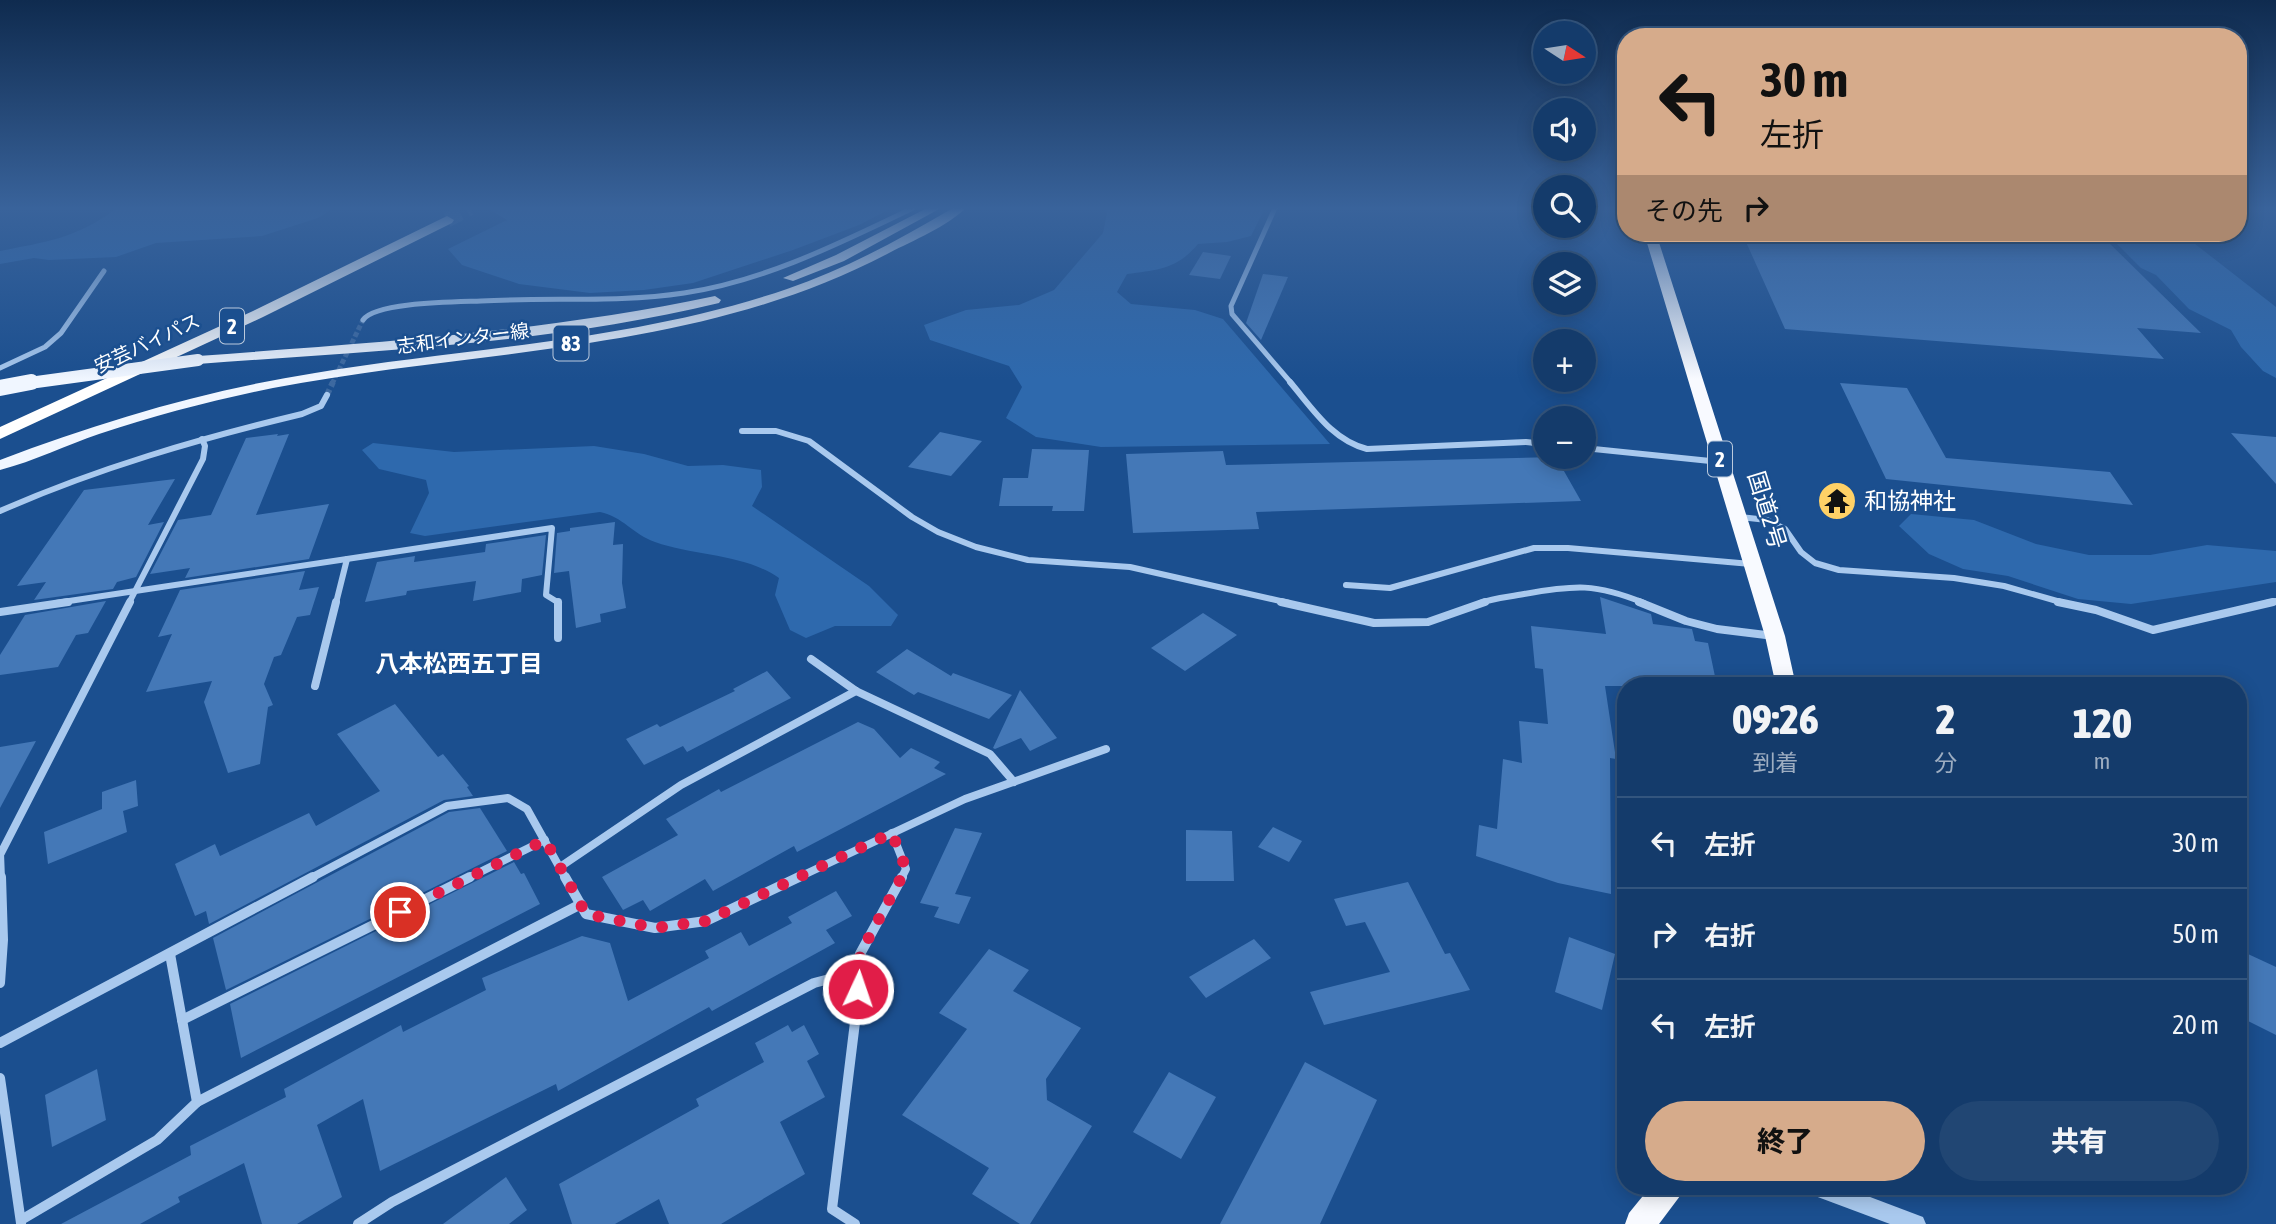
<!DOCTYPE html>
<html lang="ja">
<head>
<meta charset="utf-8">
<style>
	:root { --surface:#143b6b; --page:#214673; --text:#f1f3f6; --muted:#9dadc1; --line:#33557e; --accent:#d6ab8b }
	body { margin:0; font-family:"Asap Condensed","Noto Sans JP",sans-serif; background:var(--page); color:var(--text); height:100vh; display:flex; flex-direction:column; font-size:26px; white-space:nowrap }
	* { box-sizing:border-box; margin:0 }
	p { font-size:23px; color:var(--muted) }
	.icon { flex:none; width:38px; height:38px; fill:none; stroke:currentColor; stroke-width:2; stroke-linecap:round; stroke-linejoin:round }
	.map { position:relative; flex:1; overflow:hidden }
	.panel { position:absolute; left:1617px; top:677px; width:630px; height:518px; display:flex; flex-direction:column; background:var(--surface); border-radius:28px; box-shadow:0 4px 18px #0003,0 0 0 2px var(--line) }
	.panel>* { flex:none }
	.top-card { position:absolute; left:1617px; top:28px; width:630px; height:214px; border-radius:28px; box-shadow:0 4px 18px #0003,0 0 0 2px var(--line); background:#d6ab8b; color:#111; overflow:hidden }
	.needle { width:46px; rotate:102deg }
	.fabs { position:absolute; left:1533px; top:21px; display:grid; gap:14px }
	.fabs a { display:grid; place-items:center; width:63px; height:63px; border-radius:50%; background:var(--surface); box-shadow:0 4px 18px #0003,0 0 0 2px var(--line); font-size:35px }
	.pin { position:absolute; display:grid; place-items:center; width:60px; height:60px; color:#fff; margin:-30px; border:4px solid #fff; border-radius:50%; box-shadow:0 2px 7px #0007 }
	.me { position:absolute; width:77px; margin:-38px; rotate:3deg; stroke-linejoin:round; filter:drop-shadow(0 0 5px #0008) }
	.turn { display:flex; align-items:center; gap:24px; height:147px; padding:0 28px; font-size:32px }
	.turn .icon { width:91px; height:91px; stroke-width:2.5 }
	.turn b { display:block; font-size:49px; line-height:60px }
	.then { display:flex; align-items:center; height:66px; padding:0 28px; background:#0003; gap:14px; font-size:26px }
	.eta { display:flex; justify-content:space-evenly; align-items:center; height:119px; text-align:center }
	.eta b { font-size:42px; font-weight:800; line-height:49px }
	.primary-button { display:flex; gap:14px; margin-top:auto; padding:14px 28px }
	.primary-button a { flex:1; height:80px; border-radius:42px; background:var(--accent); color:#111; font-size:28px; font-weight:800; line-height:80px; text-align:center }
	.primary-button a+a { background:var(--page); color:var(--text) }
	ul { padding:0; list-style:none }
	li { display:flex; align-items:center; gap:21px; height:91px; padding:0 28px; border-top:2px solid var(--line) }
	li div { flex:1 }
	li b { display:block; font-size:26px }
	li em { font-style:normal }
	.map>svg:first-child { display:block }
</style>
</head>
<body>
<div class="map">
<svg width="2276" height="1224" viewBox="0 0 2276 1224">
	<rect width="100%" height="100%" fill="#1b4f8f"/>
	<!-- green -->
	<g fill="#2e69ad">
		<path d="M114 208H334L318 218 262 236 156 243 116 257 49 260 34 258 0 264V251C45 242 74 239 113 211Z"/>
		<path d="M487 208H892L859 225 793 250 693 283 644 290 590 293 519 284 462 265 448 249 507 220Z"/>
		<path d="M1103 208H1265L1251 236 1227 242 1198 244C1177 269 1158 270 1127 274L1117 292 1131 304 1195 310 1223 319 1330 444 1101 447 1036 437 1006 418 1022 387 1009 366 930 340 924 325 966 310 1019 305 1054 290 1103 233 1107 213Z"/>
		<path d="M2106 233H2181L2276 307V378L2263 371 2241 347 2231 330 2189 309 2156 275 2141 268Z"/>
		<path d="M373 443 454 452 594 446 644 454 688 466 723 465 761 470 762 487 752 506 869 586 898 615 891 626H835L806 638 790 630 775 595 779 578C745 554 695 556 655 542 634 535 622 516 600 512L425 536 410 533 429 493 426 480 379 469 362 450Z"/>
		<path d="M1911 514 1974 520 2036 544 2089 555H2150L2207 545 2276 551V582L2131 604 2078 599 2008 576 1963 569 1929 554 1899 526Z"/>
	</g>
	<!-- building -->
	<g fill="#4478b7">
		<path d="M1742 233H2052L2056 237 2107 241 2201 333 2137 328 2164 359 1785 329Z"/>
		<path d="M1203 252 1231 256 1220 279 1189 275Z"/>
		<path d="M1263 274 1288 277 1261 340 1246 323Z"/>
		<path d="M1840 383 1907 388 1946 458 2110 472 2133 505 1886 479Z"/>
		<path d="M940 432 982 441 951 476 908 467Z"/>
		<path d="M2231 433 2276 437V484Z"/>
		<path d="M278 434 277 436 289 434 256 515 329 504 309 559 185 578 190 568 150 574 178 520 211 515 246 438Z"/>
		<path d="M1032 449 1089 450 1084 511H1052L1053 506H999L1003 478H1028Z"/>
		<path d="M1223 451 1226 465 1556 457 1581 501 1256 512 1259 529 1133 533 1126 454Z"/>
		<path d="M175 479 148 525 164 522 136 577 117 582 113 589 34 600 46 582 17 586 84 490Z"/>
		<path d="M615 522 613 545 623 544 622 583 626 608 600 614 601 622 576 628 569 571 554 573 557 533 570 531V528Z"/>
		<path d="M546 535 542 575 522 579 521 592 473 601 476 581 407 591 406 595 365 602 377 562 415 556 414 562 485 552 486 544Z"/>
		<path d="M305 571 299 590 319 587 310 615 297 617 281 655 274 657 264 684 273 705 268 707 260 764 228 773 204 702 212 681 146 692 172 634 158 637 180 590Z"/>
		<path d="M1600 597 1651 614 1653 624 1692 629 1695 641 1708 643 1717 686H1605L1616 759 1610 758 1611 894 1558 883 1476 856 1479 825 1497 829 1503 759 1522 763 1519 721 1548 724 1543 669 1535 668 1531 626 1606 634Z"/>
		<path d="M106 601 88 633 76 635 58 667 0 675V655L25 615Z"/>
		<path d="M1203 613 1237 635 1185 671 1151 648Z"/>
		<path d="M907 649 951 676 953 673 1012 695 989 719 918 692 914 695 876 672Z"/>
		<path d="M767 671 791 698 687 752 683 746 644 765 626 739 657 724 660 727 735 691 733 689Z"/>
		<path d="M1020 690 1057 738 1030 751 1021 738 995 749 993 748Z"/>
		<path d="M395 704 438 757 443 754 469 786 467 787 473 796 444 800 209 924 206 911 195 916 175 864 215 844 220 856 309 813 316 826 380 791 337 734Z"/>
		<path d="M858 722 874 729 900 758 911 748 940 762 934 768 946 774 797 852 794 846 713 891 705 879 650 911 643 900 623 910 602 877 678 835 666 819 719 789 721 792Z"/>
		<path d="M36 741 0 808V747Z"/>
		<path d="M136 780 138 806 123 811 127 832 48 864 44 832 102 809V792Z"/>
		<path d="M480 808 507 851 226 990 213 938 449 812Z"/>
		<path d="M1273 827 1302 841 1289 862 1258 847Z"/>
		<path d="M955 828 982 833 955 894 971 897 959 924 934 917 939 907 920 903Z"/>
		<path d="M1186 830 1232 831 1234 881H1186Z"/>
		<path d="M514 862 521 874 524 873 540 904 241 1058 230 1004Z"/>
		<path d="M1408 882 1445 954 1450 953 1470 990 1324 1025 1310 992 1390 972 1365 922 1346 926 1334 899Z"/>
		<path d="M836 891 852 916 826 930 835 943 712 1011 709 1007 558 1091 556 1084 380 1171 363 1099 317 1125 342 1197 297 1224H262L244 1163 178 1197 180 1202 140 1224H61L191 1155 190 1146 286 1097 284 1089 401 1025 403 1032 486 990 482 978 582 936 610 943 628 1001 709 958 705 951 741 932 749 946 792 923 788 917Z"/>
		<path d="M1569 937 1615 954 1602 1010 1555 992Z"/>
		<path d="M1254 939 1271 958 1206 998 1189 977Z"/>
		<path d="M989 949 1029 970 1013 991 1081 1028 1046 1079 1047 1100 1092 1126 1030 1224H1020L972 1194 989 1168 902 1115 967 1029 939 1013Z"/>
		<path d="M2248 954 2276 967V1035L2238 1016V1001Z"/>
		<path d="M788 1025 792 1032 804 1025 819 1054 807 1061 825 1097 780 1122 805 1174 721 1224H669L659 1199 615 1224H572L559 1184 699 1106 696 1099 764 1062 755 1043Z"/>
		<path d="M1305 1062 1377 1100 1320 1224H1220Z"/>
		<path d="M97 1069 106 1120 52 1147 45 1095Z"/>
		<path d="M1169 1072 1216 1097 1181 1159 1133 1132Z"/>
		<path d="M506 1177 527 1210 509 1224H443Z"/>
	</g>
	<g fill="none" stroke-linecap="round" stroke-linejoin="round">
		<!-- minor-tunnel-far1 -->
		<path stroke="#3d69a0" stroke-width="5" stroke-dasharray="5 2.5" stroke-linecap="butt" d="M332 384 363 320"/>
		<!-- minor-tunnel -->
		<path stroke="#3d69a0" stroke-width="6" stroke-dasharray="6 3.5" stroke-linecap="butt" d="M327 395 333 382"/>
		<!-- motorway-tunnel -->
		<path stroke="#3d69a0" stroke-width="15" stroke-dasharray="15 7" stroke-linecap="butt" d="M447 220 470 208"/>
		<!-- minor-far3 -->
		<g stroke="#a9c9ee" stroke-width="5">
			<path d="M1275 208 1231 306 1232 314 1292 384"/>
			<path d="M363 320C375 302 457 302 481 301 549 297 617 303 684 293 765 281 840 243 913 208"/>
			<path d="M0 368 45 347 61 333 104 271"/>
		</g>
		<!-- minor-far2 -->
		<g stroke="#a9c9ee" stroke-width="6">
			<path d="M1290 382C1313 409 1332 440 1367 449L1526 442 1545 444"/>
			<path d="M742 431H776L809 441 912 517 938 532 976 547 1028 560 1130 567 1289 603"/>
			<path d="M1584 448 1720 462"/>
			<path d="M0 511C98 468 198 439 302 414L321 406 327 395"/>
			<path d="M1740 517 1767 520 1785 529 1801 552 1815 563 1839 570 1954 578 2004 586 2064 603"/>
			<path d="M1346 585 1390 588 1534 548H1568L1751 564"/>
			<path d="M56 603 552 528 546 595 559 603"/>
			<path d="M129 603 203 459 205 446 202 439"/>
			<path d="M336 603 347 559"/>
			<path d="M1480 603C1494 598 1509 597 1524 594 1575 585 1595 583 1644 603"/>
			<path d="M2266 603 2276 601"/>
		</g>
		<!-- minor-far1 -->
		<g stroke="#a9c9ee" stroke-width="8">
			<path d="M1281 602 1374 623 1428 622 1485 602"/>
			<path d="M1639 602 1686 621 1717 629 1774 636"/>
			<path d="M2058 602 2096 610 2153 630 2273 602"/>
			<path d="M0 612 68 602"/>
			<path d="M558 638V602"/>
			<path d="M811 659 856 691 990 754 1014 782"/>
			<path d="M315 686 336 602"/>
			<path d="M892 833 906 869 901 879"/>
			<path d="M0 853 1 879"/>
			<path d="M1 853 130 602"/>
			<path d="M560 867 681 785 856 691"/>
			<path d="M309 879 447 806 508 798 527 809 566 879"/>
			<path d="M466 879 545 840"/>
			<path d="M795 879 965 799 1106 749"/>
		</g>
		<!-- minor -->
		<g stroke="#a9c9ee" stroke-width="10">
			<path d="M565 877 586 914 655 928 706 921 799 877"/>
			<path d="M0 983 3 940 1 877"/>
			<path d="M182 1020 470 877"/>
			<path d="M0 1043 313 877"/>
			<path d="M0 1078 21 1223"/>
			<path d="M197 1102 581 904"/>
			<path d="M21 1220 157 1140 197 1102 170 954"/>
			<path d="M358 1224 392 1202 814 983 860 971"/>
			<path d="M855 1224 832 1209 857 1006 860 954 902 877"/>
		</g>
		<!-- tertiary -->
		<path fill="#a9c9ee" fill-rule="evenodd" d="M1805 1186H1841L1923 1217 1926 1224H1890L1807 1193Z"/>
		<!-- primary -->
		<g fill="#f0f6ff" fill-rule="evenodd">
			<path d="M927 208H941L844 261 793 281 783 278 836 255Z"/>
			<path d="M953 208H966C946 227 914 240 889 253 698 354 480 348 273 388 214 400 156 415 99 434 67 445 34 461 0 470V460C102 421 207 390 315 373 473 347 634 341 787 289 846 269 900 239 953 208Z"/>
			<path d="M715 296 721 300 719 303C549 344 372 351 198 364L191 360 198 356C372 343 544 332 715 296Z"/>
		</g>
		<!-- trunk -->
		<g fill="#f8faff" fill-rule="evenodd">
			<path d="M1644 233H1656L1785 636 1796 686H1776L1765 636Z"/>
			<path d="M1651 1186H1684L1680 1196 1659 1224H1625L1629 1213Z"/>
		</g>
		<!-- motorway -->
		<path fill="#fff" fill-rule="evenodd" d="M447 216 454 220 452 223 263 317 0 439V427L253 311Z"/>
		<!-- primary-bridge-far1 -->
		<path stroke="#f0f6ff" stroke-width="12" d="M22 384 198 360"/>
		<!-- primary-bridge -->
		<path stroke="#f0f6ff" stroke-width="16" d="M0 388 31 382"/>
	</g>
	<!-- sky -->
	<linearGradient id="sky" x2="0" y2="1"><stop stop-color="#0f2b4f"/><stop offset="0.55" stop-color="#39639b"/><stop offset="1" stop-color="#39639b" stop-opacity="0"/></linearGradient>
	<rect width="2276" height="379" fill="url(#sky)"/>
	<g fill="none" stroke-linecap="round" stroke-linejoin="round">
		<!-- route -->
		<path stroke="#e11d48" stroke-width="12" stroke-dasharray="0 21.6" d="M400 912 545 840 586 914 655 928 706 921 892 833 906 869 860 954 858 989"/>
	</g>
	<!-- icons -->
	<defs>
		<symbol id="temple-disc" viewBox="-11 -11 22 22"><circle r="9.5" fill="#ffd166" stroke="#1b4f8f"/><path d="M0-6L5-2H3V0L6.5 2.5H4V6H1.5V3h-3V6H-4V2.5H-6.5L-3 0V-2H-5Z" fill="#111"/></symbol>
	</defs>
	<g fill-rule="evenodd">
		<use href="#temple-disc" x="1815" y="479" width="44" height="44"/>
	</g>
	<g text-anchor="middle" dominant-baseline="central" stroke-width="5" stroke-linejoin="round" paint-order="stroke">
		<!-- far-street labels -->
		<g font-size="19" fill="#fff" stroke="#1b4f8f">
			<text transform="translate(463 338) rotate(-7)">志和インター線</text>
			<text transform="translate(147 343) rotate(-25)">安芸バイパス</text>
		</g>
		<!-- shield labels -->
		<g fill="#1b4f8f" stroke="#bbcadd" stroke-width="2">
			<rect x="220" y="308.5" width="24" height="35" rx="5"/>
			<rect x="553.5" y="325.5" width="35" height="35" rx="5"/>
			<rect x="1708" y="441.5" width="24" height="35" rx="5"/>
		</g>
		<g font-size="21" font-weight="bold" fill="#fff">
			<text x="232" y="326">2</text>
			<text x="571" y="343">83</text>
			<text x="1720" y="459">2</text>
		</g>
		<!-- poi labels -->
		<g font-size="23" fill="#fff" stroke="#1b4f8f" text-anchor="start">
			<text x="1864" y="501">和協神社</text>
		</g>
		<!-- street labels -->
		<g font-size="23" fill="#fff" stroke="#1b4f8f">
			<text transform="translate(1767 510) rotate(73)">国道2号</text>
		</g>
		<!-- neighbourhood labels -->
		<g font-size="24" font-weight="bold" fill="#fff" stroke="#1b4f8f">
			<text x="459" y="663">八本松西五丁目</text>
		</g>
	</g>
</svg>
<div class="fabs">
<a><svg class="needle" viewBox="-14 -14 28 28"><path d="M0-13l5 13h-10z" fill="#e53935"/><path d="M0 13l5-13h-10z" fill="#9dadc1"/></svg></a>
<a><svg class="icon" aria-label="sound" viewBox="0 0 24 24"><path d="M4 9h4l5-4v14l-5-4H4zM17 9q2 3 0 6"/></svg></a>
<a><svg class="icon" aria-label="search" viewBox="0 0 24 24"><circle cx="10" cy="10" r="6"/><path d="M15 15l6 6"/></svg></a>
<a><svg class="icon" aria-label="layers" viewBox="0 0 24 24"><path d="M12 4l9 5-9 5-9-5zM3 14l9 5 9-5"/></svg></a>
<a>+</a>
<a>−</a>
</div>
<div class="pin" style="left:400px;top:912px;background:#d93025"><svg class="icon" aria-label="arrive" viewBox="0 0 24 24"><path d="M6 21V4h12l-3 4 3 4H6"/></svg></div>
<svg class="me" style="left:858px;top:989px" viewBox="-20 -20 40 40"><circle r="17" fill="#e11d48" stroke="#fff" stroke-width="3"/><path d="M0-11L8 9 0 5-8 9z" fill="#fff"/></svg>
<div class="top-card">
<div class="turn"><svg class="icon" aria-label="left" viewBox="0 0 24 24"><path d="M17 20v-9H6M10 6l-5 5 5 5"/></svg><div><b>30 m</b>左折</div></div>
<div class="then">その先<svg class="icon" aria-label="right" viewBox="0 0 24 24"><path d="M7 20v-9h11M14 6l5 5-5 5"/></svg></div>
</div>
<section class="panel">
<div class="eta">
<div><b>09:26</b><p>到着</p></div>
<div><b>2</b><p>分</p></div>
<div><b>120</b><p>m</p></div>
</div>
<ul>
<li><svg class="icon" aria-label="left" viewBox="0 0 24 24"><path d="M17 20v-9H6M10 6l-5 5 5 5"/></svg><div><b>左折</b></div><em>30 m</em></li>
<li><svg class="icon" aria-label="right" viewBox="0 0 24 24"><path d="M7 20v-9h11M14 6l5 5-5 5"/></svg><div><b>右折</b></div><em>50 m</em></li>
<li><svg class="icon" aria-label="left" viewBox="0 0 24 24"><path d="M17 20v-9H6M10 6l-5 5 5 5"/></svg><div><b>左折</b></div><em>20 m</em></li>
</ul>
<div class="primary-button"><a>終了</a><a>共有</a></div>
</section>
</div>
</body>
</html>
